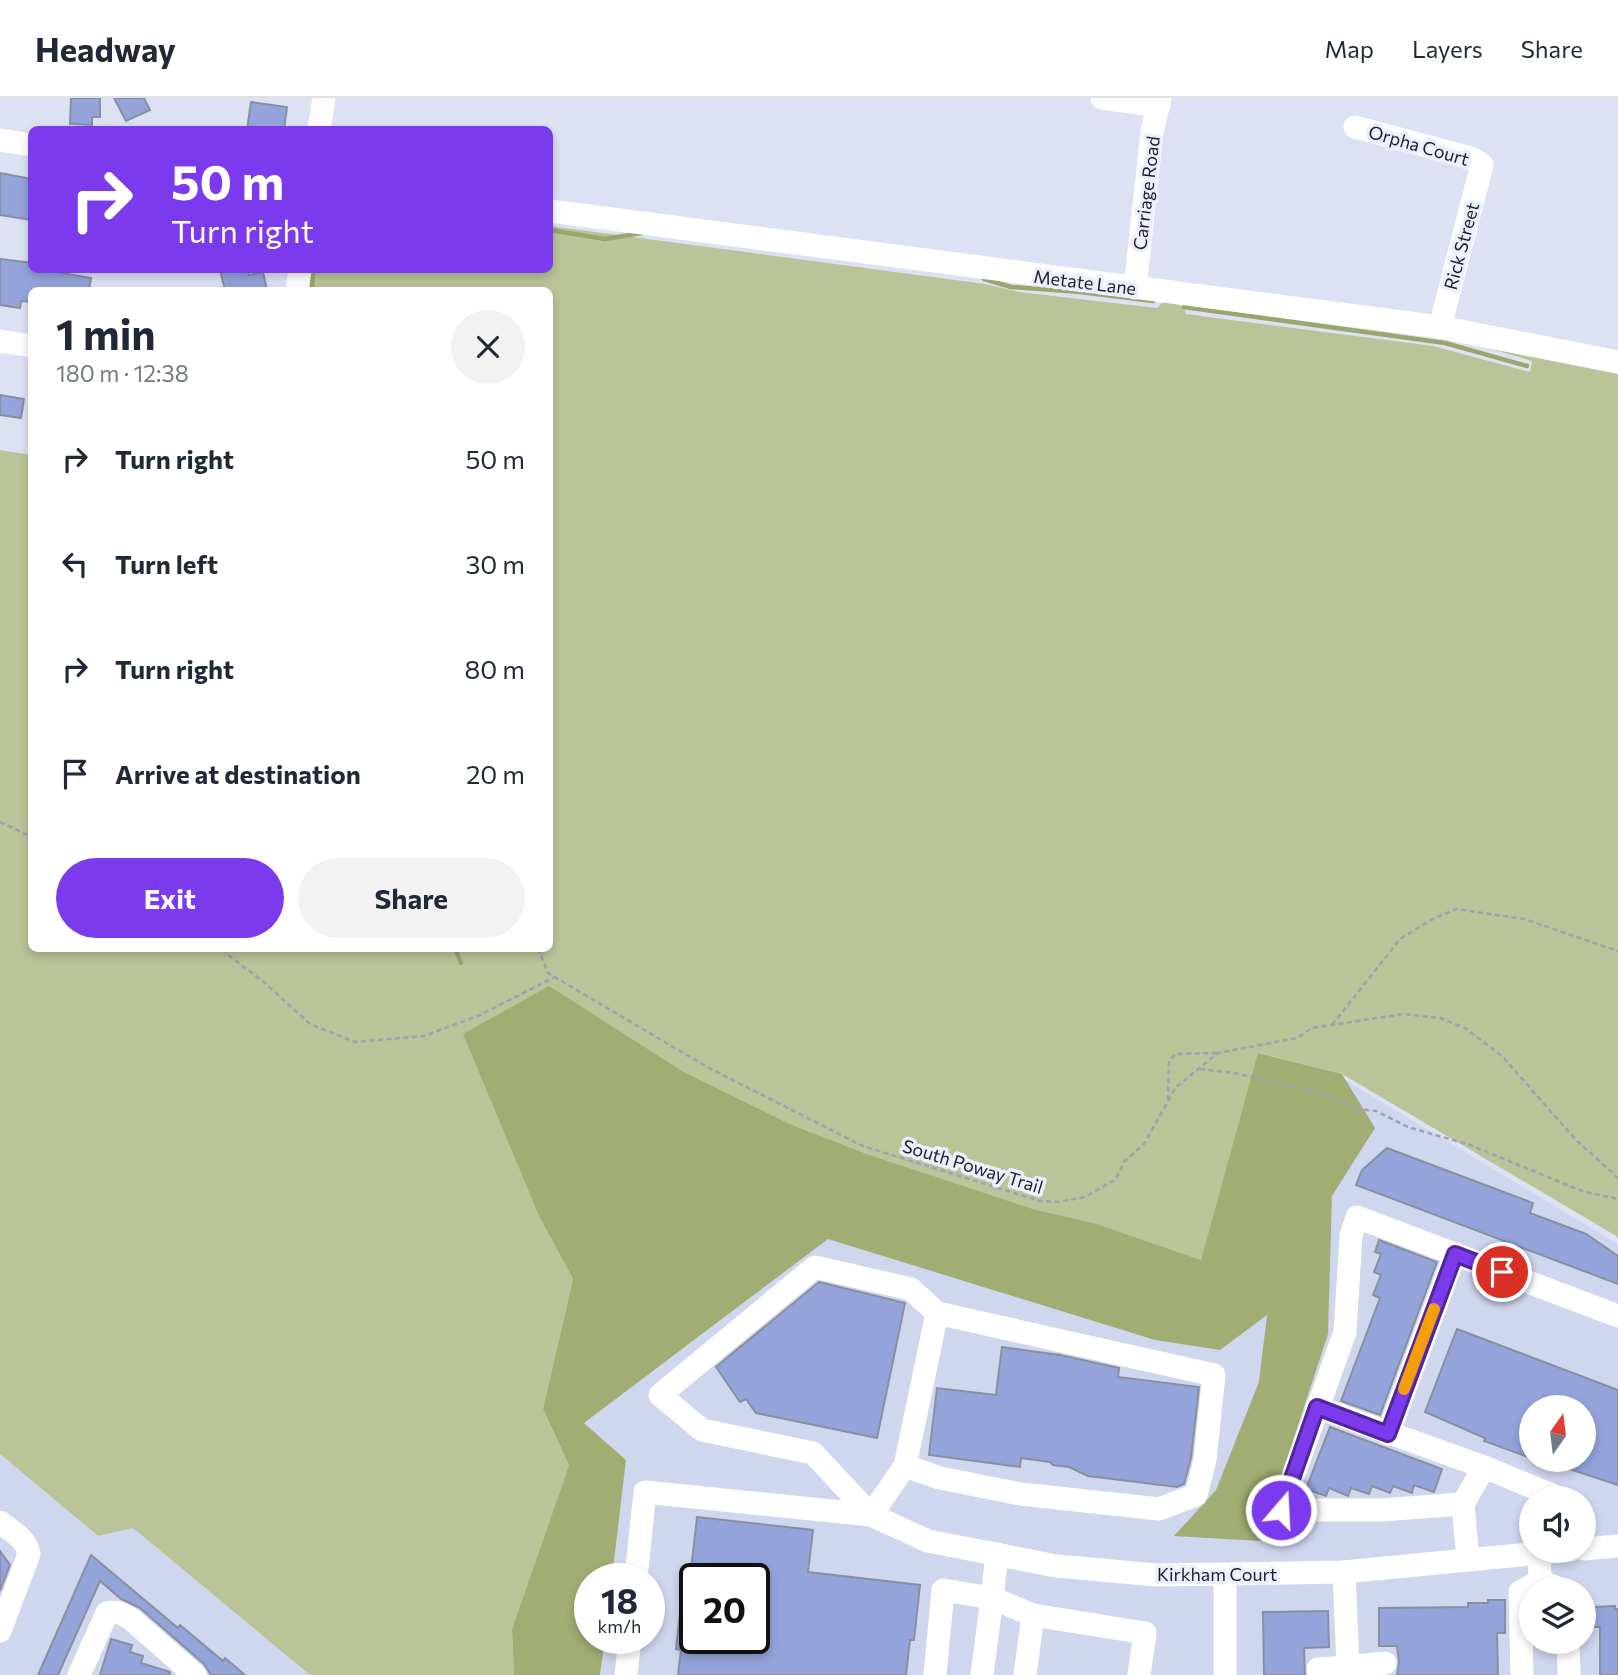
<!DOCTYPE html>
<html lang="en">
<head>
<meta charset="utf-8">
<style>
	:root { --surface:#fff; --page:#f2f2f3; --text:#1f2937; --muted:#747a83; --line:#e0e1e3; --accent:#7c3aed }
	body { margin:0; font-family:Commissioner,sans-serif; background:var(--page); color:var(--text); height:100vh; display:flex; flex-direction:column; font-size:26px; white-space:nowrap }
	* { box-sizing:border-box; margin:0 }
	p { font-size:23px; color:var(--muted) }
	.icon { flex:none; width:38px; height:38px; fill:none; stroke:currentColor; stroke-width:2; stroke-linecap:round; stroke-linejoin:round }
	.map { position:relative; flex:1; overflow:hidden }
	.drawer { position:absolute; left:28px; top:189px; width:525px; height:665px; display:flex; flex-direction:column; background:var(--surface); border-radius:10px; box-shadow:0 4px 10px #0003 }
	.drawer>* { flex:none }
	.banner { position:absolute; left:28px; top:28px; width:525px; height:147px; border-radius:10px; box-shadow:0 4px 10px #0003; background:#7c3aed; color:#fff; overflow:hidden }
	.needle { width:46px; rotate:14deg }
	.fabs { position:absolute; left:1519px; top:1297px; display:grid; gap:14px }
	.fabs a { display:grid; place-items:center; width:77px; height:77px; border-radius:50%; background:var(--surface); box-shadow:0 4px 10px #0003; font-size:35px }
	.speed { position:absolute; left:574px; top:1465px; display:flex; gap:14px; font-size:35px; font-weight:700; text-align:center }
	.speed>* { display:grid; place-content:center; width:91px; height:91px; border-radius:50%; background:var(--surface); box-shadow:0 4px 10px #0003; line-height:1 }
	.speed small { font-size:18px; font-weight:400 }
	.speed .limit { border:4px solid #111; border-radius:10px; background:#fff; color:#111 }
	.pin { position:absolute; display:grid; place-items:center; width:60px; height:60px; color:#fff; margin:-30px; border:4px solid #fff; border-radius:50%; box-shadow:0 2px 7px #0007 }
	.me { position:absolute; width:77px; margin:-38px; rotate:19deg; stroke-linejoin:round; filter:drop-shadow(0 0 5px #0008) }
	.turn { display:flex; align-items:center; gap:24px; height:147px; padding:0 28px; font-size:32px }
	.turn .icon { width:91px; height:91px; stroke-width:2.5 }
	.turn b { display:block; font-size:49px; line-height:60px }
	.round { display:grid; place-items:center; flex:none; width:74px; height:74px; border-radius:37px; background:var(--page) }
	.overview { display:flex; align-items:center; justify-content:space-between; height:119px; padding:0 28px }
	h1 { font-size:42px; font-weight:700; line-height:52px }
	.cta { display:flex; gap:14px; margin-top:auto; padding:14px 28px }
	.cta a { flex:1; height:80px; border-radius:42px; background:var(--accent); color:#fff; font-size:28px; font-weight:700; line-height:80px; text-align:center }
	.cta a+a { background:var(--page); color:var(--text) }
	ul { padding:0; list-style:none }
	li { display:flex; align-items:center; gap:21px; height:105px; padding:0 28px }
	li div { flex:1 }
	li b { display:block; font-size:26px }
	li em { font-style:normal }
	header { display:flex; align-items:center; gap:42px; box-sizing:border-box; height:98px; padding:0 35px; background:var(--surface); border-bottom:2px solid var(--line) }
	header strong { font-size:33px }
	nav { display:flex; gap:38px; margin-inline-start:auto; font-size:24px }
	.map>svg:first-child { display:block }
</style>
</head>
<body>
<header>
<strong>Headway</strong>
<nav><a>Map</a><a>Layers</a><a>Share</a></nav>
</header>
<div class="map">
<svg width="1618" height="1577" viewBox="0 0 1618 1577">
	<rect width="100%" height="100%" fill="#dce2f4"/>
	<!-- built -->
	<g fill="#cfd7ef" fill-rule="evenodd">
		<path d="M1342 980 1618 1146V1577H600L605 1540H649V1480H612L626 1362 584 1325 914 1075ZM1531 1309H1584V1362H1531ZM1531 1400H1584V1452H1531ZM695 1480H754V1540H695ZM1531 1491H1584V1544H1531Z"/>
		<path d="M0 1356 98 1438 133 1430 310 1577H0Z"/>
	</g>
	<!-- green -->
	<path fill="#bac498" d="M550 128 985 186 1019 194 1157 210 1162 205H1174L1184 209 1186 216 1433 248 1530 274 1532 263 1488 250 1618 276V1139L1342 976 1259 955 1201 1162 1097 1126 1033 1111 867 1056 790 1026 682 973 540 1120 573 1181 543 1311 569 1367 512 1531 514 1577H310L133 1430 98 1438 0 1356V352L31 357 32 850H550V192H306L309 172H550Z"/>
	<!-- forest -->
	<path fill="#a1ad72" d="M549 888 682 973 790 1026 867 1056 1033 1111 1097 1126 1201 1162 1258 955 1342 976 1375 1030 1332 1098 1328 1236 1260 1443 1174 1438 1216 1392 1259 1284 1267 1217 1220 1252 1155 1242 828 1141 584 1325 626 1362 612 1480H590V1540H605L600 1577H514L512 1531 569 1367 543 1311 573 1181 540 1120 463 936Z"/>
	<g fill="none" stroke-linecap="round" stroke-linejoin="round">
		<!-- stream -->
		<g stroke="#9aa66c" stroke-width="4.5">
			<path d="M550 132 605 141 642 135"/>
			<path d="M984 181 1011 189 1080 194 1153 203"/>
			<path d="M312 192 313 172"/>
			<path d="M1184 209 1445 245 1527 268"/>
			<path d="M455 850 461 865"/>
		</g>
	</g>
	<!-- building -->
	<g fill="#94a4db" stroke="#898f9f" stroke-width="2" fill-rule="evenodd">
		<path d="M71 0H100V19H92V27L70 26Z"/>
		<path d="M114 0H144L150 12 126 23Z"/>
		<path d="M251 4 287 9 284 32H247Z"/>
		<path d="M0 75 32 81V122L0 117Z"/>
		<path d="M0 161 32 165V172H45L91 180 89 192H32V204L21 203 20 210 0 207Z"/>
		<path d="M220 172H248L249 177 263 174 267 192H225Z"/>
		<path d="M0 297 24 301 21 320 0 317Z"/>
		<path d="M1387 1050 1533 1105 1530 1115 1586 1136 1618 1158V1186L1356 1087 1362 1072Z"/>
		<path d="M1379 1142 1437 1164 1380 1317 1341 1303 1380 1200 1373 1197 1381 1177 1374 1174 1381 1156 1375 1154Z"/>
		<path d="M819 1184 905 1205 877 1340 756 1315 746 1301 740 1304 716 1269Z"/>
		<path d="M1457 1231 1618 1292V1387L1545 1363 1584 1362V1309H1531V1360L1484 1343 1485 1340 1425 1314Z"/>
		<path d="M1002 1249 1060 1257 1119 1270 1118 1279 1199 1289 1191 1360 1184 1386 1177 1389 1088 1378 1069 1369 1053 1367 1050 1364 1021 1360 1020 1369 929 1357 937 1290 996 1297Z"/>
		<path d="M1330 1329 1442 1371 1434 1394 1414 1387 1412 1395 1393 1388 1390 1395 1372 1388 1369 1396 1351 1390 1348 1398 1329 1390 1326 1398 1306 1391Z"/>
		<path d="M697 1419 813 1432 808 1474 920 1487 914 1542H910L906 1577H678L681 1552 676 1551 684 1480H690ZM691 1480H754V1540H695V1481Z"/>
		<path d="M0 1453 10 1467 0 1493Z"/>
		<path d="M91 1457 178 1530 180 1527 223 1563 225 1560 245 1577H211L204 1566 140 1510 121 1501 100 1483 58 1577H38Z"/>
		<path d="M1488 1502H1505V1535H1497L1498 1577H1397L1399 1564 1397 1548H1379V1510L1468 1509V1505H1488Z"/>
		<path d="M1615 1508V1511H1618V1577H1600V1529H1593V1509Z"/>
		<path d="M1328 1513 1329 1549 1304 1550 1305 1577H1264L1263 1514Z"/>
		<path d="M111 1541 132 1547 130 1554 143 1558 141 1565 170 1574V1577H100Z"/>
	</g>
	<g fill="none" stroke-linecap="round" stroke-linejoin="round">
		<!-- path -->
		<g stroke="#9ea2b1" stroke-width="2.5" stroke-dasharray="5 3.5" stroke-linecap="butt">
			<path d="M0 724 32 739"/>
			<path d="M224 850 227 856 265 885 310 926 355 944 424 938 480 917 555 879"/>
			<path d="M538 850 548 875 707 969 863 1048 1040 1103 1058 1104 1085 1099 1116 1081 1124 1064 1144 1046 1176 989 1218 955 1297 940 1312 930 1403 916 1440 920 1465 930 1502 958 1576 1042 1618 1080"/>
			<path d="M1332 927 1400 841 1431 822 1456 811 1524 821 1618 853"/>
			<path d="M1200 971 1234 975 1317 994 1358 1011 1376 1013 1408 1029 1470 1047 1582 1093 1618 1101"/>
			<path d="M1168 1002 1169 963 1175 956 1218 955"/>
		</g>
		<!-- minor -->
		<g stroke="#fff" stroke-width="23">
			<path d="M1102 0 1159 8"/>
			<path d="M1355 29 1471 60 1482 67 1440 229"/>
			<path d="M319 32 324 0"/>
			<path d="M0 42 32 47"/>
			<path d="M550 113 1440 229 1618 264"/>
			<path d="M1135 190 1152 34 1160 0"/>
			<path d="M297 192 300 172"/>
			<path d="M0 243 32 248"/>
			<path d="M1317 1309 1484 1369"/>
			<path d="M1388 1336 1455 1156"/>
			<path d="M1463 1406 1484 1369 1559 1400"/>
			<path d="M871 1417 905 1368 937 1215 1214 1277 1205 1362 1196 1397 1159 1411 1021 1396 940 1380 905 1368"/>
			<path d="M871 1417 813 1355 702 1332 660 1297 815 1169 911 1191 937 1215"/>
			<path d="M0 1424C11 1433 27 1441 29 1456L0 1533"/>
			<path d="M1584 1451 1618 1448"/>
			<path d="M997 1456 992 1500 1033 1517 1145 1535 1139 1577"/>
			<path d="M1468 1462 1463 1406 1380 1412H1281L1345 1234 1351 1138 1357 1119 1618 1218"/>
			<path d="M1344 1474 1348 1569 1385 1565"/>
			<path d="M1225 1477V1577"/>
			<path d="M636 1480 645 1394 871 1417 928 1443 1056 1468 1157 1477 1344 1474 1571 1452"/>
			<path d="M1540 1483 1560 1491"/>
			<path d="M1568 1544 1569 1577"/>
			<path d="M1318 1571 1348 1569"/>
			<path d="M79 1577 107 1515C117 1513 122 1515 131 1521L195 1577"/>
			<path d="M626 1577 630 1540"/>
			<path d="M935 1577 943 1492 992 1500 982 1577"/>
			<path d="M1025 1577 1033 1517"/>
			<path d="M1522 1577 1520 1494 1540 1483 1539 1456"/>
		</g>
	</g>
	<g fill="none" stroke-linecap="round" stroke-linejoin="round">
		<defs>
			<path id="route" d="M1281 1412 1317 1309 1388 1336 1455 1156 1502 1174"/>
		</defs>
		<!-- route casing -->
		<use href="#route" stroke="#51269a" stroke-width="18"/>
		<!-- route -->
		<use href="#route" stroke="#7c3aed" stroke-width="12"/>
		<!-- slow -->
		<path stroke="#f59e0b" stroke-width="12" d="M1404 1291 1434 1211"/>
	</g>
	<g text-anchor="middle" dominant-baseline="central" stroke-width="7" stroke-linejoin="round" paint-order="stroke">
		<!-- street labels -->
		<g font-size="18" fill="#1d1f26" stroke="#ebeffe">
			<text transform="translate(1419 47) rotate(16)">Orpha Court</text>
			<text transform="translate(1146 95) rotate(-83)">Carriage Road</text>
			<text transform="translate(1461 148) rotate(-75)">Rick Street</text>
			<text transform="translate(1085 184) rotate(7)">Metate Lane</text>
			<text transform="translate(973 1068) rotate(17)">South Poway Trail</text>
			<text x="1217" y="1476">Kirkham Court</text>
		</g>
	</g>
</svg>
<div class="fabs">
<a><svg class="needle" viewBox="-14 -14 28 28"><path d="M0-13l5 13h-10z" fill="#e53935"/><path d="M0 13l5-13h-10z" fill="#747a83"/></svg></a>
<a><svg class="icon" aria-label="sound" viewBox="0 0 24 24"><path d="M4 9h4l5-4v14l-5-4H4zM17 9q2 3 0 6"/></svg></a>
<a><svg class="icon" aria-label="layers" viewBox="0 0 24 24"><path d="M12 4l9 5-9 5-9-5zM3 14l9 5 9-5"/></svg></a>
</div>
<div class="speed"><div>18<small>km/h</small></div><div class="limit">20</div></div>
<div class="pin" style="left:1502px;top:1174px;background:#d93025"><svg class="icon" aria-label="arrive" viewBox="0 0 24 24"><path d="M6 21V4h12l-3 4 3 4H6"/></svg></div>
<svg class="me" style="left:1281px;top:1412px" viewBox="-20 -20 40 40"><circle r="17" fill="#7c3aed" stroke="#fff" stroke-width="3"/><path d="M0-11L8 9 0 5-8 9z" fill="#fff"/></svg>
<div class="banner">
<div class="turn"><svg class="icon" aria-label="right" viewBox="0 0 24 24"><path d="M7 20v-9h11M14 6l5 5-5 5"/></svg><div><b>50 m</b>Turn right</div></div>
</div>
<section class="drawer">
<div class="overview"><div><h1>1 min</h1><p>180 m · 12:38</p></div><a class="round"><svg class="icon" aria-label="close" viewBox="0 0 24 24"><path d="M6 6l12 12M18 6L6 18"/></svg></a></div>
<ul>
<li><svg class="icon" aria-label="right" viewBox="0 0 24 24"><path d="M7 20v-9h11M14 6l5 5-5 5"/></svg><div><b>Turn right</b></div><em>50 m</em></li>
<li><svg class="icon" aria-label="left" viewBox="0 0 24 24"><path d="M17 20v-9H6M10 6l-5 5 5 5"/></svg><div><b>Turn left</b></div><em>30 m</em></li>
<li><svg class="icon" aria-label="right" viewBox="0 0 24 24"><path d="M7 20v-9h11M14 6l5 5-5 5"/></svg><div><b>Turn right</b></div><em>80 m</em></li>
<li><svg class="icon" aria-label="arrive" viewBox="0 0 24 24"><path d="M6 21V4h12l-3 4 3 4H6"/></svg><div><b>Arrive at destination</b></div><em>20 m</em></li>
</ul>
<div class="cta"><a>Exit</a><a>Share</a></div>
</section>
</div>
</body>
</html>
